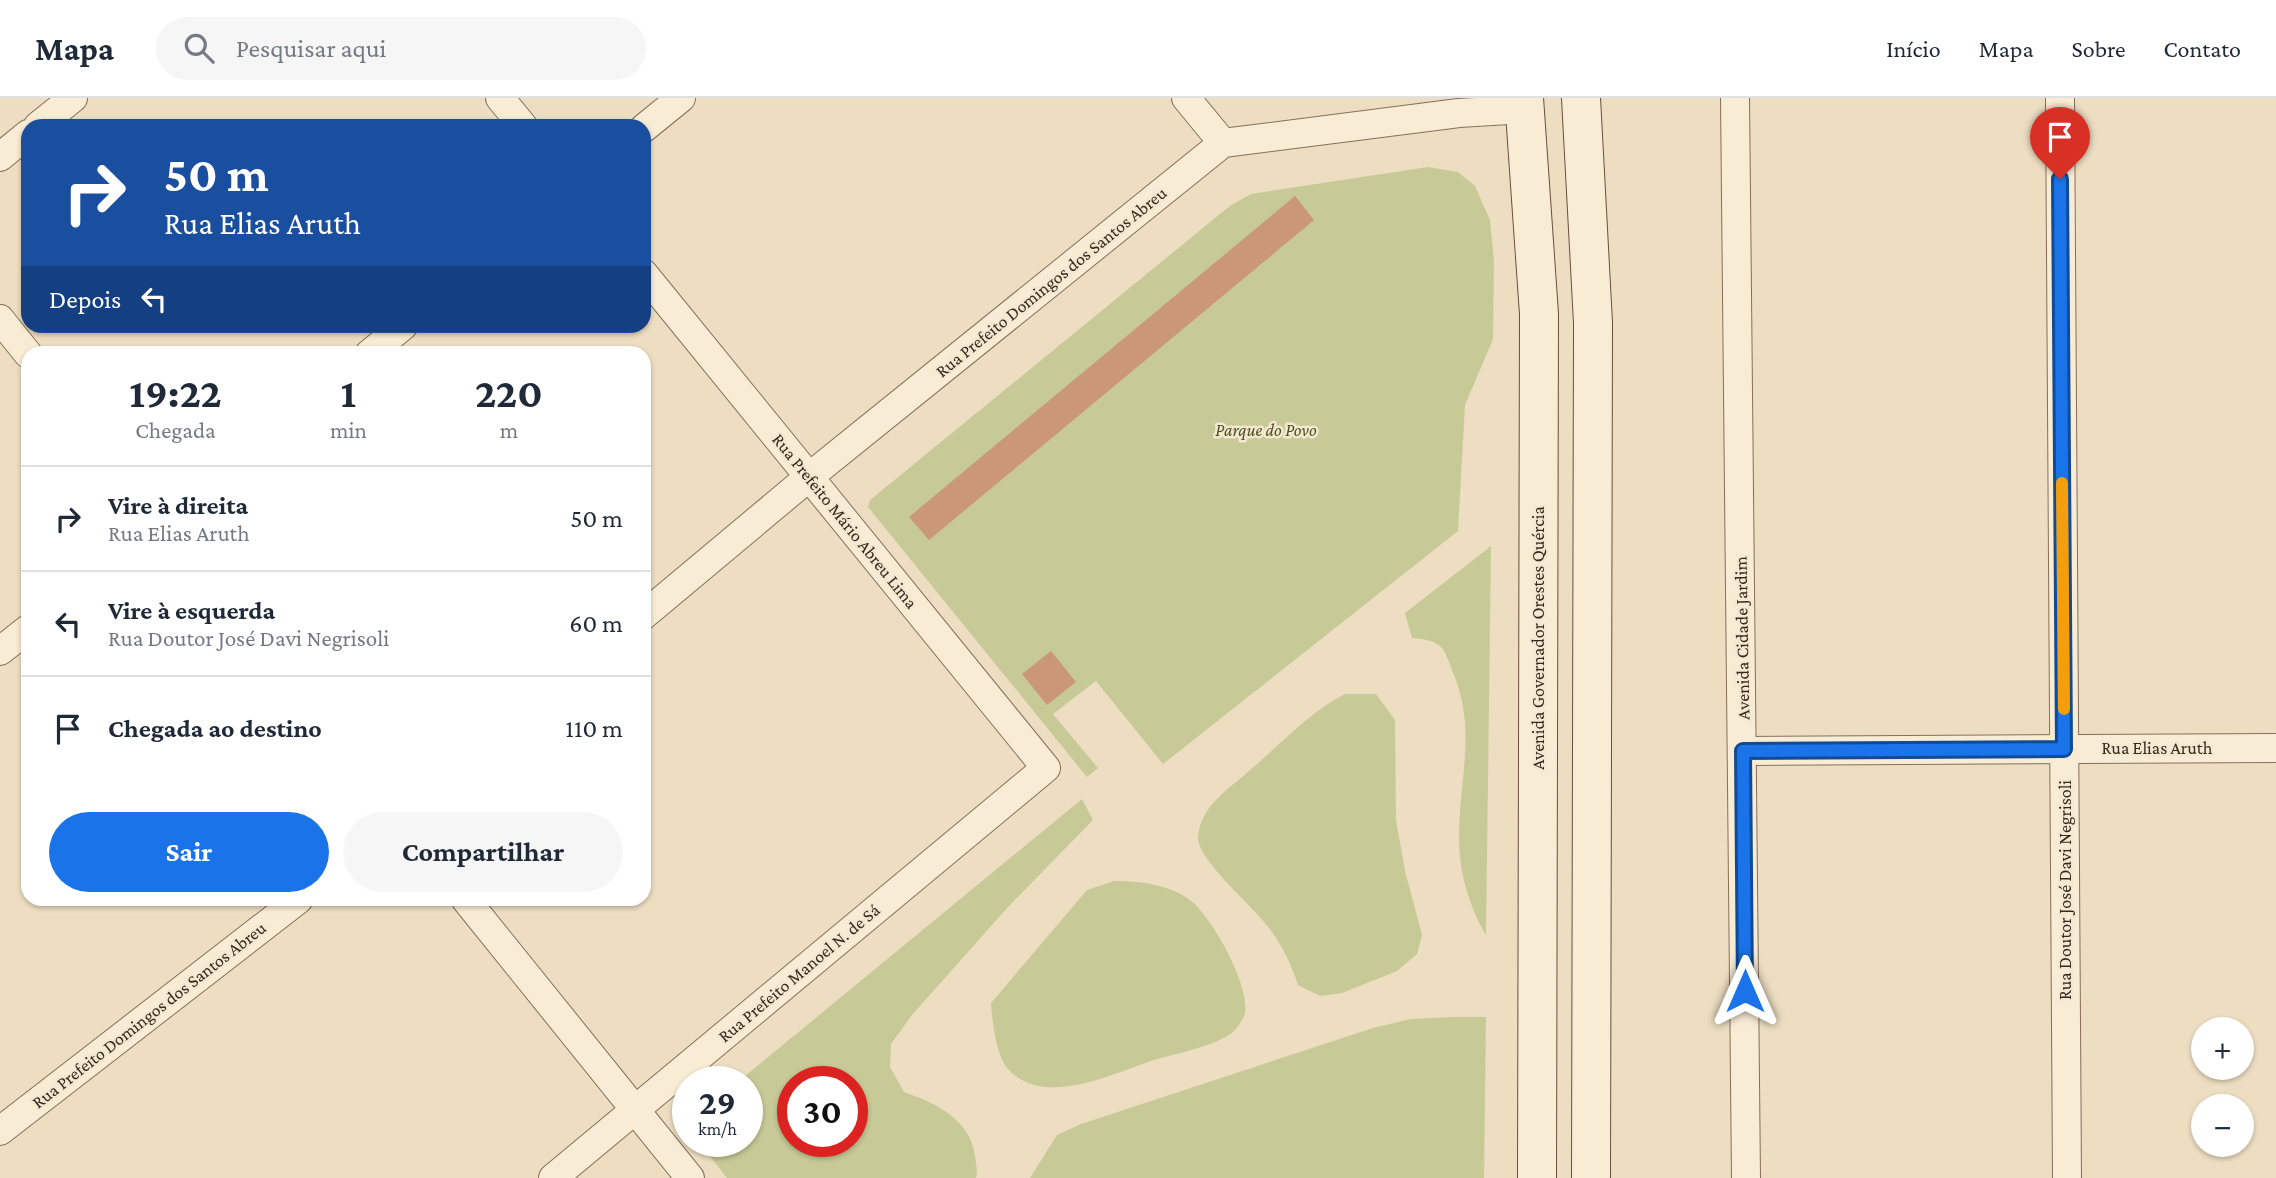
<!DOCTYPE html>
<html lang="pt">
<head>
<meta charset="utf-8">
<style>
	:root { --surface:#fff; --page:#f6f6f7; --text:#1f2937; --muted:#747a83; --line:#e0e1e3; --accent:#1a73e8 }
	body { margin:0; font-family:"Crimson Pro",serif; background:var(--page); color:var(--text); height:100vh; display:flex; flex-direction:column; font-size:26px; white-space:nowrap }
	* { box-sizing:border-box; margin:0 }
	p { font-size:23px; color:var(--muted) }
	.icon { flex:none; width:38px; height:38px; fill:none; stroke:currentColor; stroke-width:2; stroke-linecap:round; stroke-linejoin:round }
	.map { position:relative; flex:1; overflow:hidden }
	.side { position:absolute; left:21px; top:248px; width:630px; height:560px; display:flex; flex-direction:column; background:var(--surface); border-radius:21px; box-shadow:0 2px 5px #0004 }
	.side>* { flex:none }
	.top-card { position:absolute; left:21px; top:21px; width:630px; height:214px; border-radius:21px; box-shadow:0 2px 5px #0004; background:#1a4fa0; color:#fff; overflow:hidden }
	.fabs { position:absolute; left:2191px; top:919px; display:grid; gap:14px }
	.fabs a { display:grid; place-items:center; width:63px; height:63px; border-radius:50%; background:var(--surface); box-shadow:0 2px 5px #0004; font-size:35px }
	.speed { position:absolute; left:672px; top:968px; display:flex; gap:14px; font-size:35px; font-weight:700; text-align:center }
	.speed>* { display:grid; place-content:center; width:91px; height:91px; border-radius:50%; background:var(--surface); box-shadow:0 2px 5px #0004; line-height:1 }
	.speed small { font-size:18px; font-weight:400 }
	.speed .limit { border:10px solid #d22; background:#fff; color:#111 }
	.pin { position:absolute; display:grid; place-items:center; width:60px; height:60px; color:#fff; margin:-72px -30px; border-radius:50% 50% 50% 0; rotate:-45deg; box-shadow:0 0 7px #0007 }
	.pin .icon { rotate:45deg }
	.me { position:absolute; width:77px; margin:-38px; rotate:0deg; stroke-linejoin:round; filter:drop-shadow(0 0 5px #0008) }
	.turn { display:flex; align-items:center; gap:24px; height:147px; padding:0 28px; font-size:32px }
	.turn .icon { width:91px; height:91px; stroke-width:2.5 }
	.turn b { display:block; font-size:49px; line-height:60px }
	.then { display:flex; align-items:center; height:66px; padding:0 28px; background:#0003; gap:14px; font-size:26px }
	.eta { display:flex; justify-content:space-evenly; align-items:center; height:119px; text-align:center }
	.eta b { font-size:42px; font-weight:700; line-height:49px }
	.primary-button { display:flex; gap:14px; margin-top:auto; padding:14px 28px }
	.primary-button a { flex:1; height:80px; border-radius:42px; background:var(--accent); color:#fff; font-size:28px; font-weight:700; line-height:80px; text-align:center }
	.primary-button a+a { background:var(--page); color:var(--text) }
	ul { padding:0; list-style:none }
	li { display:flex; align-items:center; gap:21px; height:105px; padding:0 28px; border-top:2px solid var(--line) }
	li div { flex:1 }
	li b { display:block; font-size:26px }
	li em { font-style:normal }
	header { display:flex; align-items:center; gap:42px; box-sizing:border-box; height:98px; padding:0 35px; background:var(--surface); border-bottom:2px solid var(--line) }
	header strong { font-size:33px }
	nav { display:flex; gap:38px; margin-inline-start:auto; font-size:24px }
	.search { width:490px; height:63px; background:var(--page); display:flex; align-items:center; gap:18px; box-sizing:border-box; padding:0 24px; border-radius:38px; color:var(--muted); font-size:26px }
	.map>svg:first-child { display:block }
</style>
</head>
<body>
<header>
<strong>Mapa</strong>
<div class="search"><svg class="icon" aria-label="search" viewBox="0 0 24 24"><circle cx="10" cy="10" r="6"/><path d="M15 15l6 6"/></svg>Pesquisar aqui</div>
<nav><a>Início</a><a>Mapa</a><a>Sobre</a><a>Contato</a></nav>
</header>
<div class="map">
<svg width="2276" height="1080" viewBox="0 0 2276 1080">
	<rect width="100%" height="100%" fill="#eddec2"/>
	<!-- green -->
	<g fill="#c7ca96" fill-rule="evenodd">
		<path d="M1428 69 1458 74 1475 88 1490 122 1494 163 1493 241 1465 307 1458 433 1163 666 1096 583 1053 616 1098 670 1087 679 868 409 870 402 1231 107 1251 96Z"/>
		<path d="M1491 448 1486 837C1469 808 1459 774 1459 740 1459 679 1478 629 1451 570 1449 564 1446 555 1442 550 1435 542 1422 541 1412 540L1405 515Z"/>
		<path d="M1345 596H1376L1395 622 1396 722 1405 773 1422 837 1417 856 1397 873 1342 895 1320 898 1298 887C1291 866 1283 849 1269 830 1255 810 1196 761 1198 739 1201 707 1228 692 1249 673 1281 646 1308 615 1345 596Z"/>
		<path d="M1082 701 1093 722 1008 809 912 917 891 946 890 969 904 994C936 1005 970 1021 975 1058 976 1066 978 1073 976 1080H727L698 1043H747V984L739 983ZM793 984H852V1043H793Z"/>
		<path d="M1114 783C1140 783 1168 786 1190 802 1212 819 1250 887 1245 915 1244 920 1238 929 1234 933 1220 947 1174 956 1154 962 1113 975 1044 1011 1008 971 996 958 992 922 991 905L1087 792Z"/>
		<path d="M1452 919H1486L1484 1080H1030L1057 1037 1081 1026 1373 930 1411 921Z"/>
	</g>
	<!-- building -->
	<g fill="#ca9779">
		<path d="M1295 98 1314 122 929 442 909 419Z"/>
		<path d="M1051 553 1076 584 1047 607 1022 576Z"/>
	</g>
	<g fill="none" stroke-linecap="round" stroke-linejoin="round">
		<defs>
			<g id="minor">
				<path d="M500 0 523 28"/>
				<path d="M1186 0 1223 45"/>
				<path d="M1735 0 1746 1080"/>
				<path d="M2060 0 2067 1080"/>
				<path d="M38 28 73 0"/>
				<path d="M644 30 681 0"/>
				<path d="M0 59 28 36"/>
				<path d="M0 221 28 256"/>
				<path d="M369 256 403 228"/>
				<path d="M644 517 809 379 1223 45 1459 15 1526 11"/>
				<path d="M0 553 28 531"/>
				<path d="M1743 653 2276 650"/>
				<path d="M466 802 690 1080"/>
				<path d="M0 1033 298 802"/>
				<path d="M553 1080 1046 670 644 176"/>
			</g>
			<g id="secondary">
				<path d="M1524 0 1539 216 1537 1080"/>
				<path d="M1581 0 1593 225 1591 1080"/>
			</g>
		</defs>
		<!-- minor casing -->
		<use href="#minor" stroke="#866f5a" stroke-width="30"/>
		<!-- secondary casing -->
		<use href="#secondary" stroke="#68503d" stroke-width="40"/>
		<!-- minor -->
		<use href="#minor" stroke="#f8ecd5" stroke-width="28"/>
		<!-- secondary -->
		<use href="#secondary" stroke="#f8ecd5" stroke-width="38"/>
	</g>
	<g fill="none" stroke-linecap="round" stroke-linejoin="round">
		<defs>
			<path id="route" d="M1745 893 1743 653 2064 651 2060 81"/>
		</defs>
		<!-- route casing -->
		<use href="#route" stroke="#114b97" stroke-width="18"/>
		<!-- route -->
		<use href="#route" stroke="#1a73e8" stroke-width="12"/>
		<!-- slow -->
		<path stroke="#f59e0b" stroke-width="12" d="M2062 385 2064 611"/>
	</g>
	<g text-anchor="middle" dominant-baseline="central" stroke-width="5" stroke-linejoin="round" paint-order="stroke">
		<!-- street labels -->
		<g font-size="18" fill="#36281d" stroke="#f4e8d1">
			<text transform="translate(1051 184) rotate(-39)">Rua Prefeito Domingos dos Santos Abreu</text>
			<text transform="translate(845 423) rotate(51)">Rua Prefeito Mário Abreu Lima</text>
			<text transform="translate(1538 540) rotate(-90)">Avenida Governador Orestes Quércia</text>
			<text transform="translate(1742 540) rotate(-91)">Avenida Cidade Jardim</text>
			<text x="2157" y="650">Rua Elias Aruth</text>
			<text transform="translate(2065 792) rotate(-90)">Rua Doutor José Davi Negrisoli</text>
			<text transform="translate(799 875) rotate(-40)">Rua Prefeito Manoel N. de Sá</text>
			<text transform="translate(149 917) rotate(-38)">Rua Prefeito Domingos dos Santos Abreu</text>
		</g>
		<!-- park labels -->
		<g font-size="18" font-style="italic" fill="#495225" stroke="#f4e8d1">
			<text x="1266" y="332">Parque do Povo</text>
		</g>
	</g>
</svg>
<div class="fabs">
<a>+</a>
<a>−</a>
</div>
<div class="speed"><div>29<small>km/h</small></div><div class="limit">30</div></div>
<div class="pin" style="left:2060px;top:81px;background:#d93025"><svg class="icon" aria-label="arrive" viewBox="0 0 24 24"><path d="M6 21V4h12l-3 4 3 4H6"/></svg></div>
<svg class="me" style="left:1745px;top:893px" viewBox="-20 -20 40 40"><path d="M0-17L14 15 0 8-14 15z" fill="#1a73e8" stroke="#fff" stroke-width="4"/></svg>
<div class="top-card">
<div class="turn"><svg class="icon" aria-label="right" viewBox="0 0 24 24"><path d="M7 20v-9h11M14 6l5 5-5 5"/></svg><div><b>50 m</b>Rua Elias Aruth</div></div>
<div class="then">Depois<svg class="icon" aria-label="left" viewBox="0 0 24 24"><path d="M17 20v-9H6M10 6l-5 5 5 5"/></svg></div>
</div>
<section class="side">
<div class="eta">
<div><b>19:22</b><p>Chegada</p></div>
<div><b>1</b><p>min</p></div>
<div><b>220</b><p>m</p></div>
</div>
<ul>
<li><svg class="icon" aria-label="right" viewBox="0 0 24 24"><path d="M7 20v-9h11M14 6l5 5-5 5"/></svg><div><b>Vire à direita</b><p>Rua Elias Aruth</p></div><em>50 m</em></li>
<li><svg class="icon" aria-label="left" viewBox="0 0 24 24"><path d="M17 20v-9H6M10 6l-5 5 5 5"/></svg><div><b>Vire à esquerda</b><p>Rua Doutor José Davi Negrisoli</p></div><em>60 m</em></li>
<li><svg class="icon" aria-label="arrive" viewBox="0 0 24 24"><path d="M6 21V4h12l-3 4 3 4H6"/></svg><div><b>Chegada ao destino</b></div><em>110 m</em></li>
</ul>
<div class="primary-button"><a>Sair</a><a>Compartilhar</a></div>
</section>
</div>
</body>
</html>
